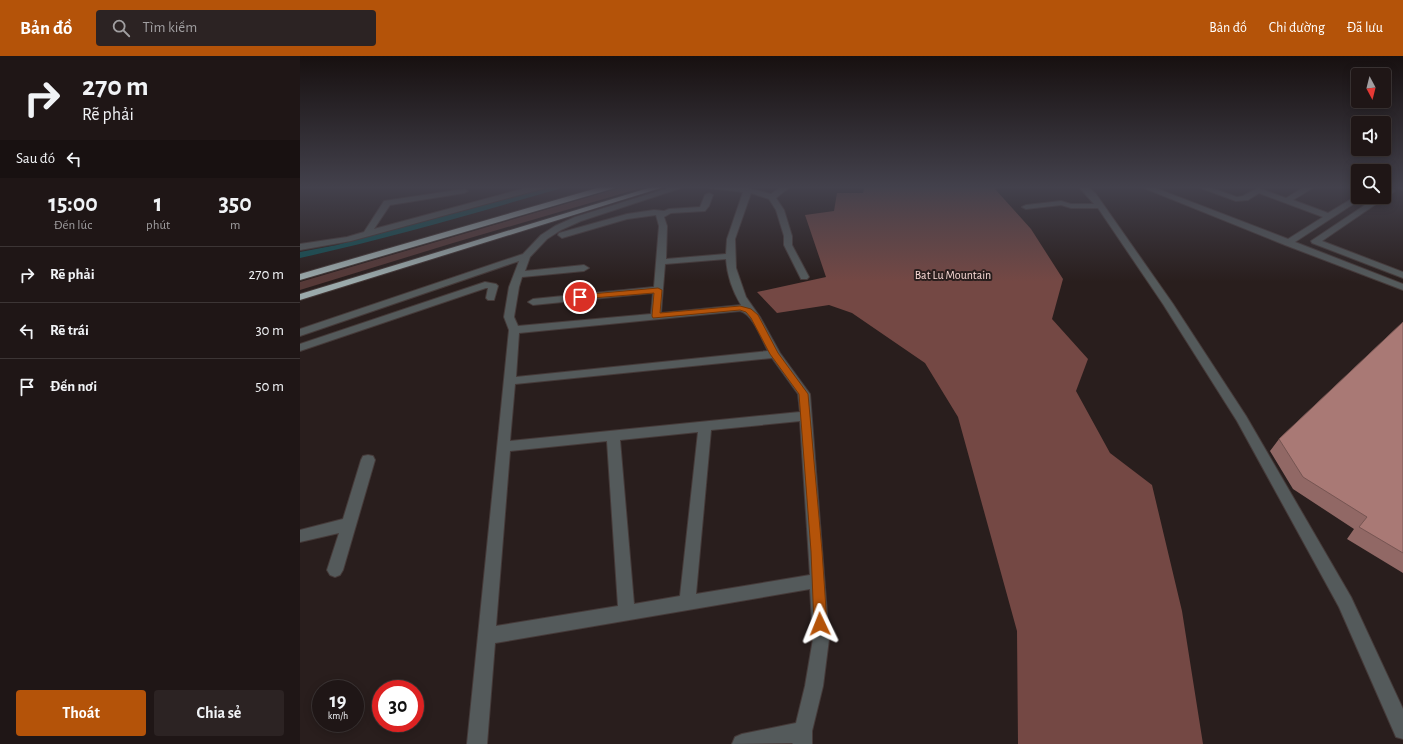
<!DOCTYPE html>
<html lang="vi">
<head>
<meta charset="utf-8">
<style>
	:root { --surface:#1f1616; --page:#2c2323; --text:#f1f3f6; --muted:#a19fa1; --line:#3c3535; --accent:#b45309 }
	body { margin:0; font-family:"Alegreya Sans",sans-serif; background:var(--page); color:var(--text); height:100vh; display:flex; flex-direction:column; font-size:15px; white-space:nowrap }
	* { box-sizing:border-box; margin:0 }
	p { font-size:13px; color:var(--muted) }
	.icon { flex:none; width:22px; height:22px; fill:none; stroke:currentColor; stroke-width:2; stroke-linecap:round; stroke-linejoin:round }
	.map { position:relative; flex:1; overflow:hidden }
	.sheet { display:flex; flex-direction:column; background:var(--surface); width:300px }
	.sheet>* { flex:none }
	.banner { background:#1f1616; color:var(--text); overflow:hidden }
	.needle { width:26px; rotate:173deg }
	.controls { position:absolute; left:1051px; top:12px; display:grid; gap:8px }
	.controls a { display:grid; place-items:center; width:40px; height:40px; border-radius:4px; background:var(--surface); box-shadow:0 2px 10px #0003,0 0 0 1px var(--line); font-size:20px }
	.speed { position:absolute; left:12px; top:624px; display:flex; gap:8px; font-size:20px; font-weight:700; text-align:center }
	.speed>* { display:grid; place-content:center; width:52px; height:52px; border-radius:50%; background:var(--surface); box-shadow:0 2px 10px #0003,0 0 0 1px var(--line); line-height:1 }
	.speed small { font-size:10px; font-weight:400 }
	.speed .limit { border:6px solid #d22; background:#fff; color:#111 }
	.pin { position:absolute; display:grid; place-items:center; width:34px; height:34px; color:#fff; margin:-17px; border:2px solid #fff; border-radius:50%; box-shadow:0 1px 4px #0007 }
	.me { position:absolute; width:44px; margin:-22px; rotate:358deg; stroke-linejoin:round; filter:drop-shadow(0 0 3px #0008) }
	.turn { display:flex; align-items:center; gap:14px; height:84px; padding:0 16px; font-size:18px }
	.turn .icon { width:52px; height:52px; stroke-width:2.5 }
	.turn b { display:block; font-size:28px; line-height:34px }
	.then { display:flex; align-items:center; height:38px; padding:0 16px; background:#0003; gap:8px; font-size:15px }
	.eta { display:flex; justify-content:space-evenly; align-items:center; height:68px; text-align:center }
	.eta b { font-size:24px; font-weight:700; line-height:28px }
	.primary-button { display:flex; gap:8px; margin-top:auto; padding:8px 16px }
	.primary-button a { flex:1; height:46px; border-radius:4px; background:var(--accent); color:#fff; font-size:16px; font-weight:700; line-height:46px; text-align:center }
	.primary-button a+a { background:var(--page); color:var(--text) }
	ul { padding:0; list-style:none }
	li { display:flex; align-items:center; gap:12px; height:56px; padding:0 16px; border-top:1px solid var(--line) }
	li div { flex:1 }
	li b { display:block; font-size:15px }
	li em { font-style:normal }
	header { display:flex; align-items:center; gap:24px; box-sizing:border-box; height:56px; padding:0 20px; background:var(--accent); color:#fff }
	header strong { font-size:19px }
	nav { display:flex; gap:22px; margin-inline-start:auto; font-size:14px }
	.search { width:280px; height:36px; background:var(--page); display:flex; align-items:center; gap:10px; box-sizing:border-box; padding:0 14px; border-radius:4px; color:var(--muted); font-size:15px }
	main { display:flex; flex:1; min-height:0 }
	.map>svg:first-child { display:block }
</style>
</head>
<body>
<header>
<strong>Bản đồ</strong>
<div class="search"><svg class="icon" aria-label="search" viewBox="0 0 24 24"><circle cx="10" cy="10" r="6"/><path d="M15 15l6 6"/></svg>Tìm kiếm</div>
<nav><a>Bản đồ</a><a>Chỉ đường</a><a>Đã lưu</a></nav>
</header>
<main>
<section class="sheet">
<div class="banner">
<div class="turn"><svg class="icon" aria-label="right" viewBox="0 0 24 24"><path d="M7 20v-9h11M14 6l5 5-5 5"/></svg><div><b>270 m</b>Rẽ phải</div></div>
<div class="then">Sau đó<svg class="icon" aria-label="left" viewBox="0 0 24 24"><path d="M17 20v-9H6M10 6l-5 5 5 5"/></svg></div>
</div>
<div class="eta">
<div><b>15:00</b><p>Đến lúc</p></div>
<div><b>1</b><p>phút</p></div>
<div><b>350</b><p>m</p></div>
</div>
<ul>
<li><svg class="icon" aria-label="right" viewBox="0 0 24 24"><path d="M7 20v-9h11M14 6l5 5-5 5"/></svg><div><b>Rẽ phải</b></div><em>270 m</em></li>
<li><svg class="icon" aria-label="left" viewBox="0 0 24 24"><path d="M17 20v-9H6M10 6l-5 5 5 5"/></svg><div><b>Rẽ trái</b></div><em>30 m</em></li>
<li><svg class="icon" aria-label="arrive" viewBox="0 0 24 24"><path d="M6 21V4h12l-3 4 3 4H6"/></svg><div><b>Đến nơi</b></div><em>50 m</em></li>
</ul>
<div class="primary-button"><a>Thoát</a><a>Chia sẻ</a></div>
</section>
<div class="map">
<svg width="1103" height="688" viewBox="0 0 1103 688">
	<rect width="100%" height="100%" fill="#291e1d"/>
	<!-- green -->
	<path fill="#563937" d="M326 130H348L153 187 0 234V226Z"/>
	<!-- forest -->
	<path fill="#744844" d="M565 130H702L695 133 731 173 763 223 752 263 788 303 776 335 810 397 852 429 882 555 903 688H718L717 575 658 361 625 307 552 257 529 249 477 257 457 236 526 221 505 159 534 155 537 137H563Z"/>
	<!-- water -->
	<path fill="#135155" d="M254 130H269C179 156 91 182 0 202V196L37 189 193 145Z"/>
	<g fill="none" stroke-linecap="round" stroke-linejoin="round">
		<defs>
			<g id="minor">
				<path d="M233 130H246L245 132 51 185 0 194V188L47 181 64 176 84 145 164 133 168 135 164 137 90 149 74 173Z"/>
				<path d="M375 130H387L281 165 261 174 247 183 230 201 225 215 284 209 289 212 284 215 222 221 219 231 214 261 218 270 351 258 353 237 233 249 228 246 233 243 354 231 359 170 356 159 327 163 262 182 258 179 259 177 327 158 354 154 364 155 369 153 400 151 405 139 409 137 413 139 409 150 405 155 371 157 364 161 367 170 366 203 426 198 427 183 443 136 409 132 405 130 448 132 471 138 482 130H491L476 142 484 154 492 180V189L509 221 507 223H501L484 189V180L476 154 469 143 451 137 435 183 436 212 446 241 460 261 480 297 510 338 529 583 523 630 512 675V688H492L493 687 432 688 435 681 442 678 496 667 505 630 513 583 510 533 195 587 187 688H167L209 274 204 261 209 231 219 205 0 280V273L223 198 241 179 255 170 275 161ZM426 203C427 219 433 236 441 249L361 257 365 208ZM440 255C453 258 462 284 468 295L216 321 219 277ZM472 302 498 338 500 356 210 385 215 328ZM500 365 510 519 396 538 411 374ZM398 376 380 540 334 548 320 384ZM307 385 318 550 196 570 210 395Z"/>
				<path d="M778 130H787L796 138 873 248 946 360 1051 541 1103 653V683L1096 681 1039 551 937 365 863 248 798 152H771L761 149 726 153 722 151 726 149 761 145 771 148H794Z"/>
				<path d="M839 130H850L988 183 1023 161 959 137 948 144 936 145 895 130H906L937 141 943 140 958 132 986 142 1006 130H1016L993 144 1028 157 1058 139V141H1062L1061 143 995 186 1103 228V234L985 189Z"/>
				<path d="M1093 130H1103V134Z"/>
				<path d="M1088 133H1094L1095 135 1022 185 1103 216V222L1012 187 1011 185 1077 141H1084V136Z"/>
				<path d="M185 226 196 228 198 230 194 244H188L186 242 188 232H186L0 295V288Z"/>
				<path d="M68 399 73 400 75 404 43 514 40 519 35 521 30 519 27 514 39 477 0 486V474L43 463 61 404 63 400Z"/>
			</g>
			<g id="highway">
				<path d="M304 130H316L315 132 0 224V218Z"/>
				<path d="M355 130H367L0 244V238Z"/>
			</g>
		</defs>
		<!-- minor casing -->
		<use href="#minor" stroke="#453a39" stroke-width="2"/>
		<!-- highway casing -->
		<use href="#highway" stroke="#453a39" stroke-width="2"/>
		<!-- minor -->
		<use href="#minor" fill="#545a5b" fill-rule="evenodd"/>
		<!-- highway -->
		<use href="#highway" fill="#9baaab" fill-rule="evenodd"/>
	</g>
	<!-- wall -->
	<path fill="#916865" d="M1103 266V517L1047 483 1054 473 993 433 970 395 979 383Z"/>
	<!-- building -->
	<path fill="#a97975" stroke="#765552" d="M1103 266V497L1059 471 1067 461 1003 421 979 383Z"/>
	<!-- sky -->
	<linearGradient id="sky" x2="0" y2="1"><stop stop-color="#171010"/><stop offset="0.58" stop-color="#43414c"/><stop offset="1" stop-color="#43414c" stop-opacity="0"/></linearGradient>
	<rect width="1103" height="226" fill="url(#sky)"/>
	<!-- route -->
	<path fill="#b45309" stroke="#753606" d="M358 232 362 234 360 257 440 250 451 253 458 259 478 297 508 338 522 495 527 568 525 573 520 574 516 573 514 568 511 495 499 338 470 298 451 262 446 256 440 254 353 262 352 260 354 237 280 243 276 241 280 239Z"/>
	<g text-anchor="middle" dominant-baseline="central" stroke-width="4" stroke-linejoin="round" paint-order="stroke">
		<!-- far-park labels -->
		<g font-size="12" fill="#f9d9d5" stroke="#291e1d">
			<text x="653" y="219">Bat Lu Mountain</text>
		</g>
	</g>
</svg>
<div class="controls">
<a><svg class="needle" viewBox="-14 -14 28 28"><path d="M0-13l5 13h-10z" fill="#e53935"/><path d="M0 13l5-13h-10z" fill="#a19fa1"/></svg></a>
<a><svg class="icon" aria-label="sound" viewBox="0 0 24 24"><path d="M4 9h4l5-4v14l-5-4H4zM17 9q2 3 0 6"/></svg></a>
<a><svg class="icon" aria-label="search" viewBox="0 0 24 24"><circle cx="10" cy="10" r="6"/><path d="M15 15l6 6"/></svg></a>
</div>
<div class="speed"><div>19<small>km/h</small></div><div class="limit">30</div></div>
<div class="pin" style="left:280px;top:241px;background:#d93025"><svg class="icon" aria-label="arrive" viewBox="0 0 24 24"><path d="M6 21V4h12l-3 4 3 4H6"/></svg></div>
<svg class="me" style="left:520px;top:568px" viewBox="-20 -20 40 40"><path d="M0-17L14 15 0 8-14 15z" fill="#b45309" stroke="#fff" stroke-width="4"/></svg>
</div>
</main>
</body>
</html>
